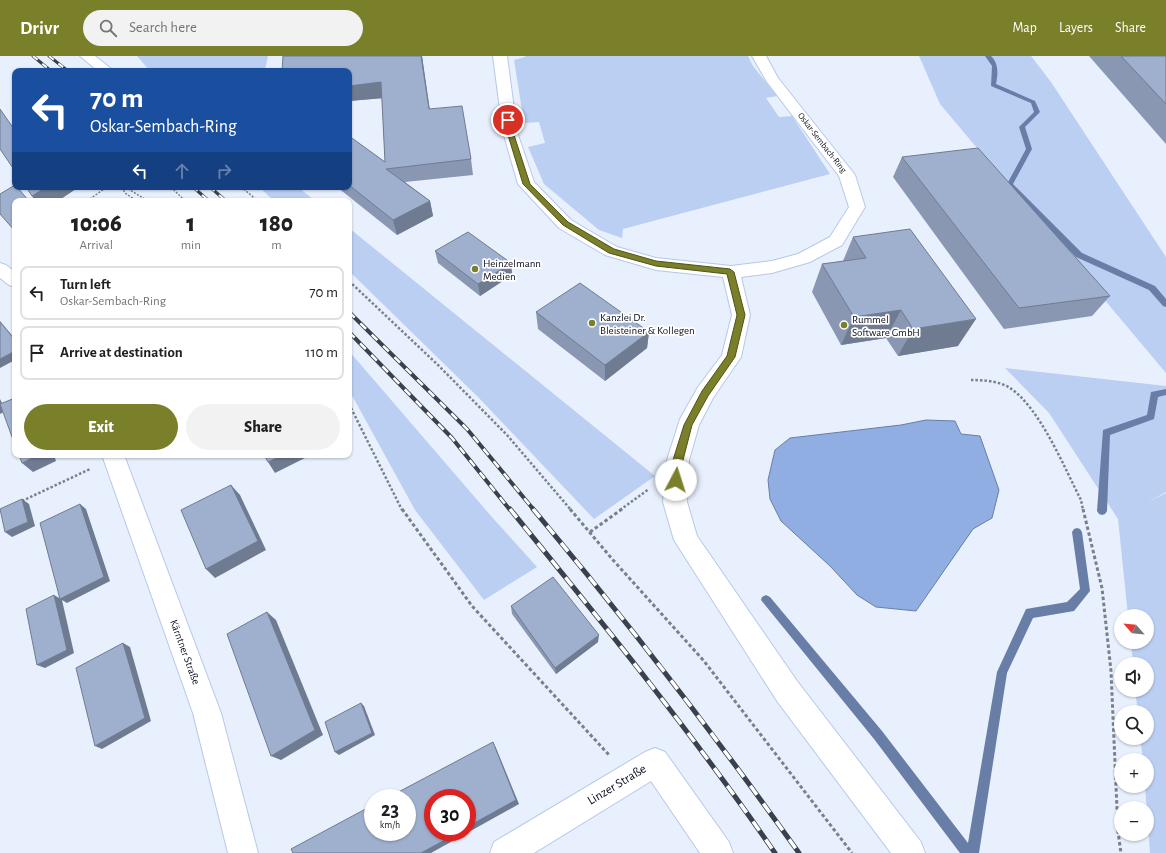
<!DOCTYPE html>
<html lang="en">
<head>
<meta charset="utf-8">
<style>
	:root { --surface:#fff; --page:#f2f2f2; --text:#202124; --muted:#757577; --line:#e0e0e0; --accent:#7a7f2a }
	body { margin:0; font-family:"Alegreya Sans",sans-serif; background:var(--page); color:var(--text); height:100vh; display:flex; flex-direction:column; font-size:15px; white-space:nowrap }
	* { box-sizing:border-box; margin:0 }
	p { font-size:13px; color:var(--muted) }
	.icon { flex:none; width:22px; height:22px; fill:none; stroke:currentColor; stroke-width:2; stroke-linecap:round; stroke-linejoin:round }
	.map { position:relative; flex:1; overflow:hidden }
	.panel { position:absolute; left:12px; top:142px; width:340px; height:260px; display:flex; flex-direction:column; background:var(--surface); border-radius:8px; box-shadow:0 1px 3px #0004 }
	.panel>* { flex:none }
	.hud { position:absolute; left:12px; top:12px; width:340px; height:122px; border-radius:8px; box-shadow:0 1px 3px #0004; background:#1a4fa0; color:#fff; overflow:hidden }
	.needle { width:26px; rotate:297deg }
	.controls { position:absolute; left:1114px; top:553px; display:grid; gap:8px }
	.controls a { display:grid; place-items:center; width:40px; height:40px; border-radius:50%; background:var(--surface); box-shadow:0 1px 3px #0004; font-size:20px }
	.speed { position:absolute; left:364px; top:733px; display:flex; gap:8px; font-size:20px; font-weight:700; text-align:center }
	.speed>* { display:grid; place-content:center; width:52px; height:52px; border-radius:50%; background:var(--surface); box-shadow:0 1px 3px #0004; line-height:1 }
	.speed small { font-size:10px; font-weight:400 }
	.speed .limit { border:6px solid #d22; background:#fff; color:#111 }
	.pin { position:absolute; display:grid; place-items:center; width:34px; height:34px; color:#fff; margin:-17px; border:2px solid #fff; border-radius:50%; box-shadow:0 1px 4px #0007 }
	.me { position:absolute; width:44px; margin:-22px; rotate:5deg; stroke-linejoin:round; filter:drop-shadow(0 0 3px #0008) }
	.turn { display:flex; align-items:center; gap:14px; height:84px; padding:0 12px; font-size:18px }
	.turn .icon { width:52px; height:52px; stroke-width:2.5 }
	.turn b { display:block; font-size:28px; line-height:34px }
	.lanes { display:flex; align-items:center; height:38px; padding:0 12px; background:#0003; justify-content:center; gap:20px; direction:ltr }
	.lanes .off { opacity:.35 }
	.eta { display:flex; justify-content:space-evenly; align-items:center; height:68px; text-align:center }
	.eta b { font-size:24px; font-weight:800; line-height:28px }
	.primary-button { display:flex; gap:8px; margin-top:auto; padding:8px 12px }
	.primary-button a { flex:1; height:46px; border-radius:24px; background:var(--accent); color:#fff; font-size:16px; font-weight:800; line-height:46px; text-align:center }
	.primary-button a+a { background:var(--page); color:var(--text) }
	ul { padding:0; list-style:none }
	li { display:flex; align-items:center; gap:12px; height:54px; margin:0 8px 6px; padding:0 4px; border:2px solid var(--line); border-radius:8px }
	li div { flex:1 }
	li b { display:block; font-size:15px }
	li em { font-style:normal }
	header { display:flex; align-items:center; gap:24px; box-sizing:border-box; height:56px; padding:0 20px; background:var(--accent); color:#fff }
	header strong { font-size:19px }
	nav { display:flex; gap:22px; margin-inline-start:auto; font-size:14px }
	.search { width:280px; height:36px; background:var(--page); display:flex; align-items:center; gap:10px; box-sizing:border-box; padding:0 14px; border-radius:22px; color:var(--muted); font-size:15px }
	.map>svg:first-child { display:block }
</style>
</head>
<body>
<header>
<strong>Drivr</strong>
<div class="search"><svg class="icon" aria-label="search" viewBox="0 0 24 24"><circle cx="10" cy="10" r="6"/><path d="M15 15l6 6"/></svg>Search here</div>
<nav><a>Map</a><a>Layers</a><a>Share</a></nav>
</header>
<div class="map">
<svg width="1166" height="797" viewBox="0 0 1166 797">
	<rect width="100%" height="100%" fill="#e8f0fd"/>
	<!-- green -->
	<g fill="#bbcff3">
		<path d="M137 0H268L266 10 263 15H150Z"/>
		<path d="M525 0H748L753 10 777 40 766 42 779 61 792 60 830 118 623 173 622 182 599 174 544 128 528 91 545 87 539 66 524 67 514 4 525 1Z"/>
		<path d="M919 0H1031L1051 26 1166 201V317L940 48Z"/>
		<path d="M259 131H298L315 145H274Z"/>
		<path d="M349 172 655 420 594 463 478 341 349 215Z"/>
		<path d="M349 295 491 460 537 511 484 544 415 454 349 334Z"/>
		<path d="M1005 312 1166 330V436L1148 446 1166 437V797H1150L1145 730H1147V704H1143L1140 682H1147V656H1138L1135 634H1147V608H1133L1131 586H1147V560H1128L1118 463 1049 357Z"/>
	</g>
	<!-- water -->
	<path fill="#91aee3" stroke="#687ea6" d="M926 364 955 365 961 378 980 380 999 434 992 462 973 473 916 555 876 551 857 539 830 510 781 465 770 443 768 424 775 394 790 382 901 369Z"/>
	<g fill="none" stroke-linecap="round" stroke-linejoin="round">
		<!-- stream -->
		<g fill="#687ea6" fill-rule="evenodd">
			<path d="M985 0H991C999 8 998 18 996 28L1035 45 1040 56 1025 71 1032 93 1013 128 1082 197 1155 230 1166 243V251L1163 250 1149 234 1076 201 1008 129 1007 128 1026 93 1019 71 1034 56 1031 47 991 30 992 10Z"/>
			<path d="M1166 333V339L1158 341 1154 363 1110 379 1107 455 1105 458 1102 459 1099 458 1097 455 1103 374 1147 359 1151 336Z"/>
			<path d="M1077 472 1080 473 1082 476 1090 535 1074 555 1033 562 1007 617 979 797H960L874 683 761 544 762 541 766 539 770 541 882 675 968 787 997 616 1026 553 1067 546 1080 533 1072 476 1074 473Z"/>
		</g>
		<defs>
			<g id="minor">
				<path d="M80 0H95L114 15H98Z"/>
				<path d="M493 0H507L517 76 534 126 571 164 617 191 656 202 731 210 772 205 798 198 830 181 849 151 839 120 767 26 752 0H766L778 22 855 119 865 151 842 189 810 206 772 217 741 221 750 259 741 301 713 342 699 369 689 404 687 446 697 480 797 625 921 786 925 797H891L777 645 674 484 663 446 667 404 680 363 698 331 722 299 732 259 723 221 656 214 605 199 559 172 518 128 503 76Z"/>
				<path d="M0 207 6 209 15 216V231L9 229 0 222Z"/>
				<path d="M102 399H124L221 657 258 797H228L193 657Z"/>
				<path d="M655 692 665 696 729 786 733 797H700L651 725 534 797H490L494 786 645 696Z"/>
			</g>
		</defs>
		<!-- minor casing -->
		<use href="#minor" stroke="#b6c8e8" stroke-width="2"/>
		<!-- path-far2 -->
		<g stroke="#79808c" stroke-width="1.5" stroke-dasharray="2 1.5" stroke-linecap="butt">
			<path d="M122 131 125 137 137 145"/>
			<path d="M125 131 148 145"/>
			<path d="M171 131 185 145"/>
			<path d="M241 131 258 145"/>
			<path d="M87 145 107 131"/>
		</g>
		<!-- path-far1 -->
		<g stroke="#79808c" stroke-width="2.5" stroke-dasharray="2.5 2" stroke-linecap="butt">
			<path d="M349 225 438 309 507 379 571 454"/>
			<path d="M971 324C983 324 999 325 1010 332 1040 352 1064 411 1081 444L1083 454"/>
			<path d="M349 348 402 454"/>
			<path d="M22 445 90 413"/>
			<path d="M620 454 649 433"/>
		</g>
		<!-- path -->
		<g stroke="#79808c" stroke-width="3" stroke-dasharray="3.5 2.5" stroke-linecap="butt">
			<path d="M402 453 472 550 609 699"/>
			<path d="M570 453 613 504 704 605 852 797"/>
			<path d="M1083 453 1102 532 1111 615 1118 776 1121 797"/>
			<path d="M590 476 622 453"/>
		</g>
		<!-- minor -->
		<use href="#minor" fill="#fff" fill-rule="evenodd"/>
		<defs>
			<g id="rail-far2">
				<path d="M33 0 51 15"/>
				<path d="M49 0 68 15"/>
				<path d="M193 131 209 145"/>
				<path d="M210 131 226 145"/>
			</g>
			<g id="rail-far1">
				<path d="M349 256 467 373 534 454"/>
				<path d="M349 276 452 382 510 454"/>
			</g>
			<g id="rail">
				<path d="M510 453C601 565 693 678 775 797"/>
				<path d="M533 453C626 564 715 679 799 797"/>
			</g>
		</defs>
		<!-- rail-far2 casing -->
		<use href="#rail-far2" stroke="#3b414c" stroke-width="3"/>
		<!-- rail-far1 casing -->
		<use href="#rail-far1" stroke="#3b414c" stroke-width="4"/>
		<!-- rail casing -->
		<use href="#rail" stroke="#3b414c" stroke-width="5"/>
		<!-- rail-far2 -->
		<use href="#rail-far2" stroke="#fff" stroke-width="2" stroke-dasharray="6" stroke-linecap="butt"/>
		<!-- rail-far1 -->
		<use href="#rail-far1" stroke="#fff" stroke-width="2.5" stroke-dasharray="8" stroke-linecap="butt"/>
		<!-- rail -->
		<use href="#rail" stroke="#fff" stroke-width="3.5" stroke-dasharray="11" stroke-linecap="butt"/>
	</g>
	<!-- wall -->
	<g fill="#8997b2">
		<path d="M283 0H422L429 53 471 103 473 119 405 126 430 145 433 160 397 179 337 131H349V80L385 106 382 42 349 45Z"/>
		<path d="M1089 0H1166V88Z"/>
		<path d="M902 101 1110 240 1092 260 1004 273 893 121Z"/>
		<path d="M853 181 958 290 898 300 886 282 841 289 812 236 822 208 843 205Z"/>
		<path d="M435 195 511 207 512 219 480 240 438 207Z"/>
		<path d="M536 256 649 276 647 292 605 325 538 273Z"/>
		<path d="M511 550 598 586 556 618 512 558Z"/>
	</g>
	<!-- shaded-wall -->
	<g fill="#6f7b91">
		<path d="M421 0H422L432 68 429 53Z"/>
		<path d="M381 26 385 42 349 45V30Z"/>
		<path d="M46 131H79L58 145H35L32 140Z"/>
		<path d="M430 145 433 160 397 179 393 164Z"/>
		<path d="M511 207 512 219 480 240 478 228Z"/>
		<path d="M901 254 886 282 841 289 854 261Z"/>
		<path d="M976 263 958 290 898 300 913 273Z"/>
		<path d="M0 265 15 283V284L0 266Z"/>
		<path d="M649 276 647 292 605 325V309Z"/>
		<path d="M15 295V304L0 312V303Z"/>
		<path d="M0 343 6 355 0 358Z"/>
		<path d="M38 399H54L56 405 33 416 22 407Z"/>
		<path d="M283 399H311L275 417 268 406Z"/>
		<path d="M231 429 240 439 266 494 215 522 206 513Z"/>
		<path d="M22 443 29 448 35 470 12 481 5 476Z"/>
		<path d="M80 448 86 453 110 525 67 547 62 544 74 597 45 612 37 609 54 539 61 543Z"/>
		<path d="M267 556 276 564 323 679 281 704 271 700Z"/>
		<path d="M599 579 598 586 556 618 555 612Z"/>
		<path d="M123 587 130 591 151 665 102 693 95 690Z"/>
		<path d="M361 647 364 650 375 679 339 699 335 696Z"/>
		<path d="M493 686 496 692 519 748 431 797H421L459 776H467V771Z"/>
	</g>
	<!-- building -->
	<g fill="#9fb0cf" stroke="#6f7b91">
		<path d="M283 0H421L429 53 462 50 471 103 386 113 430 145 393 164 349 129V80L385 106 381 26 349 30V15H282Z"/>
		<path d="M1121 0H1166V48Z"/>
		<path d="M0 53 14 73H15V115L0 93Z"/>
		<path d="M978 92 1110 240 1019 252 902 101Z"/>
		<path d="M15 129V131H17L29 145H15V175L0 158V138Z"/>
		<path d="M26 131H46L32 140Z"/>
		<path d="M910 173 976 263 913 273 901 254 854 261 822 208 866 202 853 181Z"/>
		<path d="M468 176 511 207 478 228 435 195Z"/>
		<path d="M580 227 649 276 605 309 536 256Z"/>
		<path d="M0 266 15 284V295L0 303Z"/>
		<path d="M15 342V389L0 348Z"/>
		<path d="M19 399H38L22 407Z"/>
		<path d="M264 399H283L268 406Z"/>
		<path d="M231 429 258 485 206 513 181 454Z"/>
		<path d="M22 443 28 466 5 476 0 453Z"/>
		<path d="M80 448 104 521 60 543 40 467Z"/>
		<path d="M553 521 599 579 555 612 511 550Z"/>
		<path d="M54 539 67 594 37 609 26 553Z"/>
		<path d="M267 556 315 674 271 700 227 578Z"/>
		<path d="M123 587 145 662 95 690 76 612Z"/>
		<path d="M361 647 372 677 335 696 325 666Z"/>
		<path d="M493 686 516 744 467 771V742H433V776H459L421 797H293L291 793 373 749V776H407V742H387Z"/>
	</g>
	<!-- route -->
	<path fill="#7a7f2a" stroke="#4f531b" d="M508 62 511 64 513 76 530 128 568 166 614 193 656 205 730 213 734 216 745 259 735 301 708 340 692 369 683 404 680 427H673L672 424 673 404 684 369 702 335 727 300 737 259 727 218 656 210 609 197 563 169 523 128 507 76 505 64Z"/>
	<!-- markers -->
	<g fill="#7a7f2a" stroke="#fff" stroke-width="1.5">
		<circle cx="475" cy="213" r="4"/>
		<circle cx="592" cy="267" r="4"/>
		<circle cx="844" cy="269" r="4"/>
	</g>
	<g text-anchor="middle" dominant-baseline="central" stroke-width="3.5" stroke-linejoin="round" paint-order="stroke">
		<!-- far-street labels -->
		<g font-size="9" fill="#090e19" stroke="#fff">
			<text transform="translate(822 87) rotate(52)">Oskar-Sembach-Ring</text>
		</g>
		<!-- poi labels -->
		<g font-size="11" fill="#090e19" stroke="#fff" text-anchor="start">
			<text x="483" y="207">Heinzelmann<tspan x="483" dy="13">Medien</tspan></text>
			<text x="600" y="261">Kanzlei Dr.<tspan x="600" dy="13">Bleisteiner &amp; Kollegen</tspan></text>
			<text x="852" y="263">Rummel<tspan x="852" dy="13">Software GmbH</tspan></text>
		</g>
		<!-- street labels -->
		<g font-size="11" fill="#090e19" stroke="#fff">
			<text transform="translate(185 596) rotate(70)">Kärntner Straße</text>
		</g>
		<!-- near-street labels -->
		<g font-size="13" fill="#090e19" stroke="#fff">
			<text transform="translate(617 729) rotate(-31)">Linzer Straße</text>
		</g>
	</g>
</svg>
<div class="controls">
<a><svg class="needle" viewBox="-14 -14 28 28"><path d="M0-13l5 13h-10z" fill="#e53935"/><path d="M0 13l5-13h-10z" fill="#757577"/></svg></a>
<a><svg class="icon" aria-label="sound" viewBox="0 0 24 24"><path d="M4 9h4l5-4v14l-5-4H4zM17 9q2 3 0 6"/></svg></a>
<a><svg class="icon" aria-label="search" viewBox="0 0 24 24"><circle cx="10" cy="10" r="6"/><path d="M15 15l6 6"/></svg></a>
<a>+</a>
<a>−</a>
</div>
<div class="speed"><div>23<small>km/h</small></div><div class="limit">30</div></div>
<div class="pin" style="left:508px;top:64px;background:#d93025"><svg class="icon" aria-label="arrive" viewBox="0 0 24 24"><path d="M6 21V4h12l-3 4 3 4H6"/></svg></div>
<svg class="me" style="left:676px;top:424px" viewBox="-20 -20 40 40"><circle r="19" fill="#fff"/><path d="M0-13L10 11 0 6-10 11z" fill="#7a7f2a"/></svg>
<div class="hud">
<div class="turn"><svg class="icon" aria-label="left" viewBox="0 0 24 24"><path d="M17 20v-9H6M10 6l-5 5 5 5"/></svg><div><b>70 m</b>Oskar-Sembach-Ring</div></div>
<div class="lanes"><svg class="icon" aria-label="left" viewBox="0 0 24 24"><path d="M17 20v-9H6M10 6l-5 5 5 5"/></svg><svg class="icon off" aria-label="ahead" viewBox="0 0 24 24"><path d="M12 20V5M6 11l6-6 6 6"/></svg><svg class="icon off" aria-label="right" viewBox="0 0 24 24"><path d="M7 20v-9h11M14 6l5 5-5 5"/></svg></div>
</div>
<section class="panel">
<div class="eta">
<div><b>10:06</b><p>Arrival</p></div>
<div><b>1</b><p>min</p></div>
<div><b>180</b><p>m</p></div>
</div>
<ul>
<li><svg class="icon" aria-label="left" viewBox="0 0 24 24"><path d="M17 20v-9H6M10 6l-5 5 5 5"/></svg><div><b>Turn left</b><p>Oskar-Sembach-Ring</p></div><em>70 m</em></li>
<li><svg class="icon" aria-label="arrive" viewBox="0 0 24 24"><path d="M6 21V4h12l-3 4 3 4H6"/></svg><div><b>Arrive at destination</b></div><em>110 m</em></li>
</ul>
<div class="primary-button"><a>Exit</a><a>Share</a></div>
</section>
</div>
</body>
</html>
